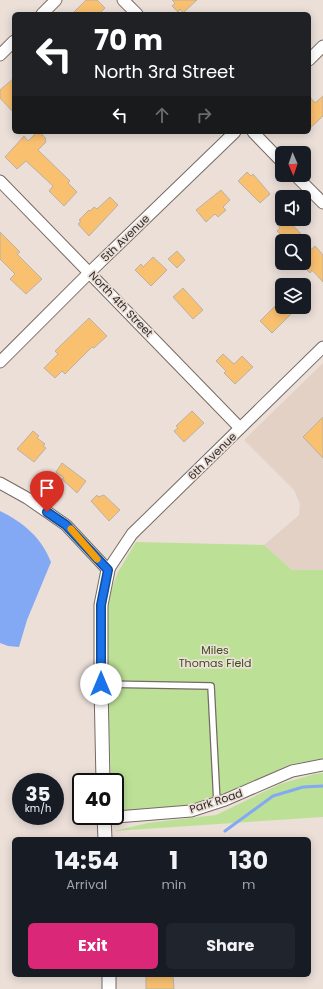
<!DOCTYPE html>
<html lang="en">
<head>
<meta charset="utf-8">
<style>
	:root { --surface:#171b24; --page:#20242c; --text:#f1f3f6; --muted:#9ea1a6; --accent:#db2777 }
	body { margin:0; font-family:Poppins,sans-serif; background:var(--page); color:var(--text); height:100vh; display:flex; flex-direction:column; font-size:15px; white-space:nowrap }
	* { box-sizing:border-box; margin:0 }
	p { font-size:13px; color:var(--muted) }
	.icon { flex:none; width:22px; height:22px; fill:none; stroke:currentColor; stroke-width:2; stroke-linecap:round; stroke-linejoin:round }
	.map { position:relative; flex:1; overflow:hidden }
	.details { position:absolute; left:12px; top:837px; width:299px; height:140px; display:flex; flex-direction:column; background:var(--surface); border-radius:6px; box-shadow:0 2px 10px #0003 }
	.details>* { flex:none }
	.banner { position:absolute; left:12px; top:12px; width:299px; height:122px; border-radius:6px; box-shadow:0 2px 10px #0003; background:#202124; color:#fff; overflow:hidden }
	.needle { width:26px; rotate:178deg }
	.tools { position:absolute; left:275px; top:146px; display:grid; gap:8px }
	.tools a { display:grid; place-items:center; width:36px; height:36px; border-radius:6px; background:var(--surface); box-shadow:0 2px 10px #0003; font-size:20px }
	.speed { position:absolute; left:12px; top:773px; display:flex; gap:8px; font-size:20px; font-weight:700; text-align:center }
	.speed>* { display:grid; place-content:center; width:52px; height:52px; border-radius:50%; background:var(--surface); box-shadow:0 2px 10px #0003; line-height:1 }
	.speed small { font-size:10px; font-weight:400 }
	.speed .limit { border:2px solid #111; border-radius:6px; background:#fff; color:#111 }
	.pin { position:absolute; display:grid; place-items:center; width:34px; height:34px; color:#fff; margin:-41px -17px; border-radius:50% 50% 50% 0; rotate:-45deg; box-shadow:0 0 4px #0007 }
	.pin .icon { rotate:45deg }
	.me { position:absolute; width:44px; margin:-22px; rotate:0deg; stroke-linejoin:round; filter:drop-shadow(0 0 3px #0008) }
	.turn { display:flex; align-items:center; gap:14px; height:84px; padding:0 16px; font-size:18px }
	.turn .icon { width:52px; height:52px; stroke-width:2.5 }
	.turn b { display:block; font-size:28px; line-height:34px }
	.lanes { display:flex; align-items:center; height:38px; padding:0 16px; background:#0003; justify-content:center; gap:20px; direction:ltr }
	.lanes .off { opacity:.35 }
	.eta { display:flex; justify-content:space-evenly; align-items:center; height:68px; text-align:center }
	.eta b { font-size:24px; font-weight:700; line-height:28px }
	.primary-button { display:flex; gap:8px; margin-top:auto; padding:8px 16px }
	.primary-button a { flex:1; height:46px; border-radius:6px; background:var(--accent); color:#fff; font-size:16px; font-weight:700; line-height:46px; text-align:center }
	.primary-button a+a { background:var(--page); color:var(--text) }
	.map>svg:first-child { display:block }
</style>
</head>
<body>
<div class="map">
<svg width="323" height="989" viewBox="0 0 323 989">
	<rect width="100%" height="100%" fill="#ebdfd8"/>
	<!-- built -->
	<path fill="#e3d1c6" d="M323 363V570H292L264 545 299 515 300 504 294 490 244 440Z"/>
	<!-- green -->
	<g fill="#bde097">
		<path d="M136 542 264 545 292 570H323V759L291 764 209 801 190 805 115 811V782H111L106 630 108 598 118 572Z"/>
		<path d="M323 773V817L114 831 148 823 216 815 280 784 315 774Z"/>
	</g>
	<!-- water -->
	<path fill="#83a9f4" d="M0 511C24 523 41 537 51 562L27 620 19 647 8 646 0 643Z"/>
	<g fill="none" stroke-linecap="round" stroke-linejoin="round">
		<!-- stream -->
		<path stroke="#83a9f4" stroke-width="3" d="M225 831 273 796 303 787 323 786"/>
	</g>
	<!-- building -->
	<g fill="#f9c070" stroke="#b9b2a8">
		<path d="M86 0H97L105 8 99 14H72Z"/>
		<path d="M172 0H197L183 13 180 9 178 12 172 6 175 3Z"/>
		<path d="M14 78V113L0 98V90Z"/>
		<path d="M309 96 315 103 323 96V116L309 129Z"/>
		<path d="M37 132H40L46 139 45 140 46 142 38 150 70 181 68 183 77 192 64 206 49 191 53 186 26 161 17 169 5 157 24 136 28 141Z"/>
		<path d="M247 172 251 176 253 174 270 194 260 203 238 181Z"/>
		<path d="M221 190 230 200 223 207 226 210 218 217 215 214 206 222 196 210Z"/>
		<path d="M110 197 118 205 89 236 78 224 81 221 79 220 89 210 90 211 94 207 97 209Z"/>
		<path d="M282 219H287L303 236 298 241H287L277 231 280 228 277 224Z"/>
		<path d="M0 232 20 252 17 254 42 279 26 294 10 279 15 274 0 259Z"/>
		<path d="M315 246 323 255V282L312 270 310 273 304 267V256Z"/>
		<path d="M177 251 185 260 177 268 168 259Z"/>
		<path d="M153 257 167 270 151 286 135 270 141 264 143 267Z"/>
		<path d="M183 288 203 310 193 319 173 297Z"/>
		<path d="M280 301 282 307H286L292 313 272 333 260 321Z"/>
		<path d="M89 318 107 336 94 348 92 347 65 374 62 371 55 378 44 368 58 354 55 351Z"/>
		<path d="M223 354 234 364 242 356 253 367 235 384 224 373 226 371 216 361Z"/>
		<path d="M192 411 204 423 184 442 174 431 178 428 176 426Z"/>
		<path d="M323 417V458L303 437Z"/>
		<path d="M33 431 39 436 37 438 45 444 43 446 46 448 34 462 17 449Z"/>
		<path d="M62 463 86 481 77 493 62 479 64 478 56 472Z"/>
		<path d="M97 495 98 497 104 495 120 510 109 521 91 501Z"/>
		<path d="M146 975H173L174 989H146Z"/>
	</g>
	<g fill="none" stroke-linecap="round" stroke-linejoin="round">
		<defs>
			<path id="service" d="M101 684 211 686 217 803"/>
			<g id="minor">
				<path d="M123 0 137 14"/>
				<path d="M42 14 56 0"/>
				<path d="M0 55 14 41"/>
				<path d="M309 60 323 46"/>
				<path d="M253 132 282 162"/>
				<path d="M295 175 323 203"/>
				<path d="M0 181 240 428"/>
				<path d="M0 362 90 272 235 132"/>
				<path d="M0 483 27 498 66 525 108 570 132 534 323 347"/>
				<path d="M104 818 191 811 225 800 292 771 323 765"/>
			</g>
			<g id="tertiary">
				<path d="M103 782 101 684V605L108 570"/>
				<path d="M104 816 105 839"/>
				<path d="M109 975V989"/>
			</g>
		</defs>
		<!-- service casing -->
		<use href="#service" stroke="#756a64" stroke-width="8"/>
		<!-- minor casing -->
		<use href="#minor" stroke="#756a64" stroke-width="13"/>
		<!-- tertiary casing -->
		<use href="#tertiary" stroke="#756a64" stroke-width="15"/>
		<!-- service -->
		<use href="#service" stroke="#fff" stroke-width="5.5"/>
		<!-- minor -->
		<use href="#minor" stroke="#fff" stroke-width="11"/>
		<!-- tertiary -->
		<use href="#tertiary" stroke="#fff" stroke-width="13"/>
	</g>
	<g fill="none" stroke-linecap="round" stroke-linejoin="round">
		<defs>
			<path id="route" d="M47 512 66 525 108 570 101 605V684"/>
		</defs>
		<!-- route casing -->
		<use href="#route" stroke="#114b97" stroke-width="10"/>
		<!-- route -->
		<use href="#route" stroke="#1a73e8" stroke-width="7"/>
		<!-- slow -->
		<path stroke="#f59e0b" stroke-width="7" d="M71 529 97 559"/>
	</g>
	<g text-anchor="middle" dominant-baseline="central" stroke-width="3.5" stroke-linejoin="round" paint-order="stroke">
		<!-- street labels -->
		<g font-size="11" fill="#2d2926" stroke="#ebdfd8">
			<text transform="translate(125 238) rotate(-44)">5th Avenue</text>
			<text transform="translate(121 304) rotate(46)">North 4th Street</text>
			<text transform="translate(212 456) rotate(-44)">6th Avenue</text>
			<text transform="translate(216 801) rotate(-18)">Park Road</text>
		</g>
		<!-- park labels -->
		<g font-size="11" fill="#374f16" stroke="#ebdfd8">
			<text x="215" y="650">Miles<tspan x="215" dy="13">Thomas Field</tspan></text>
		</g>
	</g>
</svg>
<div class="tools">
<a><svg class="needle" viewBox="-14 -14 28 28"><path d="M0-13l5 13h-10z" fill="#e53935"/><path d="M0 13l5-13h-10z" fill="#9ea1a6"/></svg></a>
<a><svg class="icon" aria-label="sound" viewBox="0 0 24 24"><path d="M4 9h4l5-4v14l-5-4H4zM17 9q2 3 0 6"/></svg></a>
<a><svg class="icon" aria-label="search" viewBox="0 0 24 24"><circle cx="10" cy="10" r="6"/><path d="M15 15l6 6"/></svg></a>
<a><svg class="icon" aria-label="layers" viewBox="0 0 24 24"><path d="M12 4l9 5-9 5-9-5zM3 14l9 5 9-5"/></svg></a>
</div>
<div class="speed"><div>35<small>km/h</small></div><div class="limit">40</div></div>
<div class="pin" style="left:47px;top:512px;background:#d93025"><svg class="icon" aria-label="arrive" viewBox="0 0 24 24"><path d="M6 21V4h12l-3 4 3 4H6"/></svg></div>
<svg class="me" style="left:101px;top:684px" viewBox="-20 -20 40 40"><circle r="19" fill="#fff"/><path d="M0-13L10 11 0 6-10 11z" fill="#1a73e8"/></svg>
<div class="banner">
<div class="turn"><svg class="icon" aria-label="left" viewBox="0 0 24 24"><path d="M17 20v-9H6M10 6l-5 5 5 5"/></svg><div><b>70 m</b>North 3rd Street</div></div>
<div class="lanes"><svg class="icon" aria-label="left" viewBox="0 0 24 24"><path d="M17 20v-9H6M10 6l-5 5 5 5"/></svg><svg class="icon off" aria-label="ahead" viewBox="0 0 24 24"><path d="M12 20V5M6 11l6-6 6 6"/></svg><svg class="icon off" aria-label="right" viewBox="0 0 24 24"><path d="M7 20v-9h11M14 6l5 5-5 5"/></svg></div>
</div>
<section class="details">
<div class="eta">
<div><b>14:54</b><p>Arrival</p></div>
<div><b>1</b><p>min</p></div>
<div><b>130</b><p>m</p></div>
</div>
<div class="primary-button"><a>Exit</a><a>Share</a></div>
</section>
</div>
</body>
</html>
